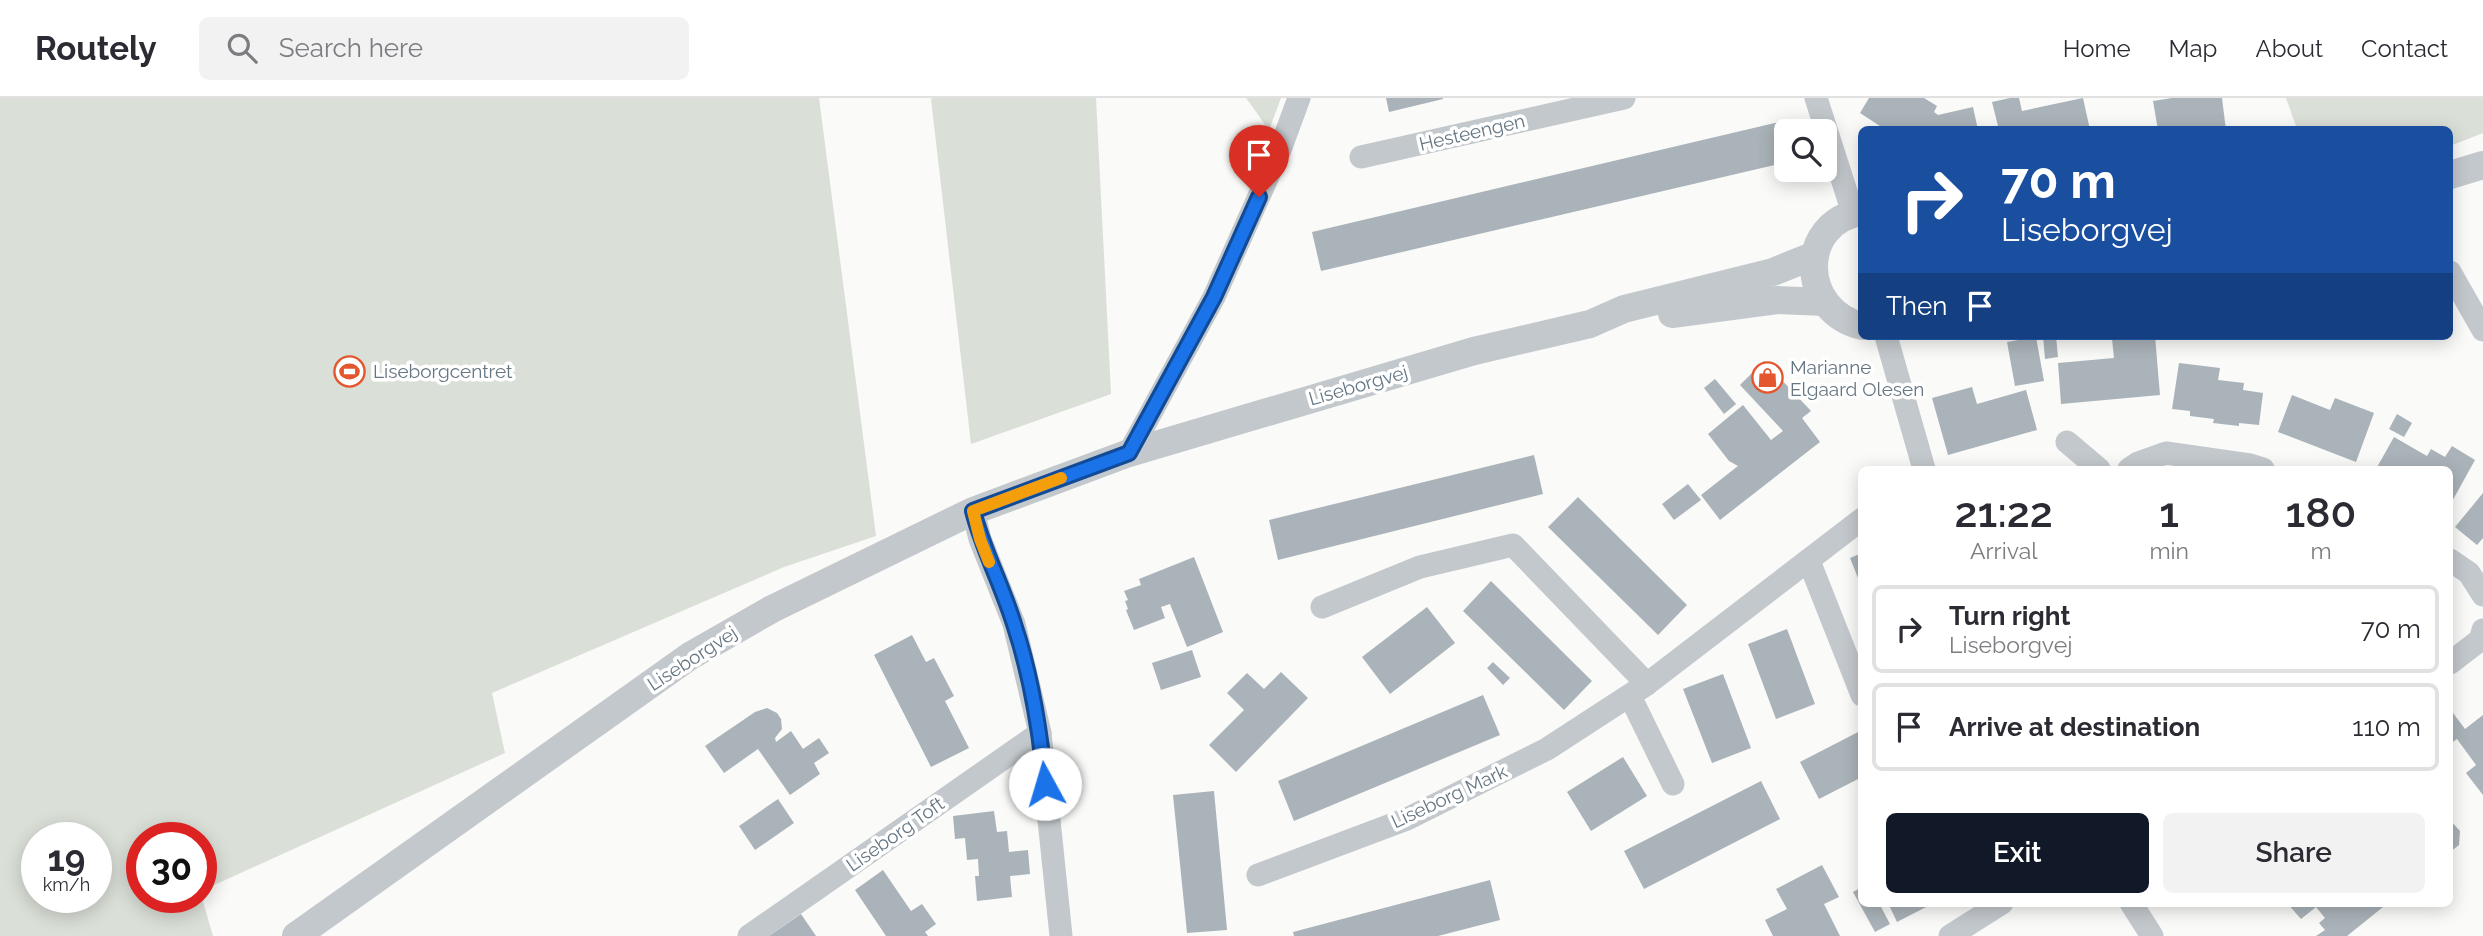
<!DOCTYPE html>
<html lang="en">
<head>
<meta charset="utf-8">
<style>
	:root { --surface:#fff; --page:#f2f2f3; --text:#2b2b33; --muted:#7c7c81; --line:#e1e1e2; --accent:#111827 }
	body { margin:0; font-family:Raleway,sans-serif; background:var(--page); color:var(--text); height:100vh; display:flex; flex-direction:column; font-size:26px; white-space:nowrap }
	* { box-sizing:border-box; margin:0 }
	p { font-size:23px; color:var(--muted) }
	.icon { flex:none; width:38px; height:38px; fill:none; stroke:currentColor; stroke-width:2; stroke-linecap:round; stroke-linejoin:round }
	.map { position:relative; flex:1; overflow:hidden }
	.details { position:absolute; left:1858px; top:368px; width:595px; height:441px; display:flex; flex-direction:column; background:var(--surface); border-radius:10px; box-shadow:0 4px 18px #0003 }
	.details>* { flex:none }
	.banner { position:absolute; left:1858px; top:28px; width:595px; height:214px; border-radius:10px; box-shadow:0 4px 18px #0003; background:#1a4fa0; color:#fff; overflow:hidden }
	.controls { position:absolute; left:1774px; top:21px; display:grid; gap:14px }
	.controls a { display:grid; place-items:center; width:63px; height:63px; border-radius:10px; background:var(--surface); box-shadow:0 4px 18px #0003; font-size:35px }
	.speed { position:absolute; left:21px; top:724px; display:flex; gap:14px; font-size:35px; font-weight:700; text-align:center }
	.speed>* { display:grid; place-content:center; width:91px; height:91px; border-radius:50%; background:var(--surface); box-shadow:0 4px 18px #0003; line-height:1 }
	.speed small { font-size:18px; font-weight:400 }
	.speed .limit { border:10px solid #d22; background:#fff; color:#111 }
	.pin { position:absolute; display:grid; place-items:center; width:60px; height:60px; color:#fff; margin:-72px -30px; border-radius:50% 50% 50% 0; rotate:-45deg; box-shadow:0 0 7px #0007 }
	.pin .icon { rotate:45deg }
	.me { position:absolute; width:77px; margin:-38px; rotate:354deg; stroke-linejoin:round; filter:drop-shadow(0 0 5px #0008) }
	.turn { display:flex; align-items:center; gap:24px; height:147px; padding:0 28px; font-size:32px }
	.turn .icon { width:91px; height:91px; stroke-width:2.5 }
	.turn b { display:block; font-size:49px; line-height:60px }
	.then { display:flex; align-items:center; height:66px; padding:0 28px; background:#0003; gap:14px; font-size:26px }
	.eta { display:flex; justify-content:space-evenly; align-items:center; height:119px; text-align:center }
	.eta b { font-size:42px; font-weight:600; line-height:49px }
	.cta { display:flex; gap:14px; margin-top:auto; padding:14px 28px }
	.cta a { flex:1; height:80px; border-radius:10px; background:var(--accent); color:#fff; font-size:28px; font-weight:600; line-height:80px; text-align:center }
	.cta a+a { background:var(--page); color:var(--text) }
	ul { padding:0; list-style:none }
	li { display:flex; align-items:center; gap:21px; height:88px; margin:0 14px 10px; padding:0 14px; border:4px solid var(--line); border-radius:10px }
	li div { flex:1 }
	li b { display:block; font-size:26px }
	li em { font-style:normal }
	header { display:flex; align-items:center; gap:42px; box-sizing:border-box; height:98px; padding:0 35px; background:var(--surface); border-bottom:2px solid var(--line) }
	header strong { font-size:33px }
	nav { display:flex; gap:38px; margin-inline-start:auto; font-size:24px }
	.search { width:490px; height:63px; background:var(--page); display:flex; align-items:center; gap:18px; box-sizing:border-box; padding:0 24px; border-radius:10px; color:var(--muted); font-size:26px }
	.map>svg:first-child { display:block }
</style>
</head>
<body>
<header>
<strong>Routely</strong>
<div class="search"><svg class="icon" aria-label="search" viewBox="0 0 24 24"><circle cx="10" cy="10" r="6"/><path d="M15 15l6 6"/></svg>Search here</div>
<nav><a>Home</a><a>Map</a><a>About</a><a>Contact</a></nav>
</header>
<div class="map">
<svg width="2483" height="838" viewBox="0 0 2483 838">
	<rect width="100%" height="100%" fill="#fafaf8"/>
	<!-- green -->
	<g fill="#dadfd7" fill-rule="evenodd">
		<path d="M0 0H819L876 438 784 469 492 595 505 655 201 793V740H142V800H201V797L213 838H0ZM96 740V800H37V740Z"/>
		<path d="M933 0H1096L1111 296 971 346 931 1Z"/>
		<path d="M1246 0H1281L1269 32Z"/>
		<path d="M2286 0H2483V35L2450 48V32L2297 31Z"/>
	</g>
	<!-- building -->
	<g fill="#aab3b9">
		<path d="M1386 0H1443V1L1389 14Z"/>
		<path d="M1869 0H1924L1937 8 1934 14 1938 17 1973 9 1978 32H1886L1860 15Z"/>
		<path d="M2010 0H2019L2022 13 2083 0 2090 32H1999L1992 4Z"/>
		<path d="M2172 0H2222L2226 32H2158L2153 3Z"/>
		<path d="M1779 24 1787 64 1321 173 1312 134Z"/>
		<path d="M2043 238H2056L2058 259 2045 261Z"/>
		<path d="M2145 238H2155L2160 297 2061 306 2058 265 2114 260 2112 241Z"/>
		<path d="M2036 239 2044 283 2015 288 2007 244Z"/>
		<path d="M1764 263 1811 313 1802 320 1820 344 1720 422 1701 397 1738 368 1729 363 1708 336 1743 307 1771 342 1783 333 1740 287Z"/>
		<path d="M2179 265 2220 270 2218 282 2244 285 2243 292 2263 295 2259 327 2239 325V328L2213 325 2214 321 2190 318V313L2172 311Z"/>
		<path d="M1715 281 1736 306 1724 316 1704 290Z"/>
		<path d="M1972 289 1977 306 2026 292 2037 332 1948 357 1932 300Z"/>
		<path d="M2292 297 2330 312 2335 300 2374 315 2356 364 2278 334Z"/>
		<path d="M2397 316 2412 325 2404 339 2389 331Z"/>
		<path d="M2394 339 2427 358 2431 351 2445 359 2452 348 2475 362 2450 407V371H2376Z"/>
		<path d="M1534 357 1543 396 1278 462 1269 422Z"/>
		<path d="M1688 386 1701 402 1674 422 1662 406Z"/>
		<path d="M2483 395V440L2477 447 2455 429Z"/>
		<path d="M1578 399 1687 507 1658 537 1548 429Z"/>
		<path d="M1862 455V490L1850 460Z"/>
		<path d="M1194 459 1223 534 1187 549 1170 506 1161 509 1165 520 1134 532 1126 512 1128 511 1125 503 1128 502 1124 493 1141 487 1139 481Z"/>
		<path d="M1491 483 1592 583 1564 612 1463 513Z"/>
		<path d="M1427 509 1455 545 1390 596 1362 559Z"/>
		<path d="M1787 531 1815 606 1776 621 1748 546Z"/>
		<path d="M912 537 926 564 934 560 954 598 945 603 969 650 931 669 874 557Z"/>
		<path d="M1192 552 1201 579 1161 592 1152 565Z"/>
		<path d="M1493 564 1510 580 1503 587 1487 570Z"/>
		<path d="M1281 574 1308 600 1236 674 1209 647 1244 612 1227 595 1247 575 1264 591Z"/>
		<path d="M1723 576 1751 650 1712 665 1683 591Z"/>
		<path d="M1483 597 1500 637 1294 723 1278 683Z"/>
		<path d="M767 610 777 615 781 621 782 631 775 640 776 644 791 633 803 651 819 640 829 655 814 665 820 676 790 697 758 651 724 675 705 648 755 614Z"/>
		<path d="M2450 611 2465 631 2483 617V697L2466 675 2476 667 2457 641 2450 646Z"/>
		<path d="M1862 632V679L1819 701 1800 664Z"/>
		<path d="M1623 659 1647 698 1591 733 1567 694Z"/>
		<path d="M1761 683 1780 721 1644 791 1624 753Z"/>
		<path d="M1214 693 1227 832 1187 835 1173 697Z"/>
		<path d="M778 701 794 725 755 752 739 728Z"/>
		<path d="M994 713 997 734 1007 733 1009 754 1028 752 1030 776 1010 778 1012 799 977 803 975 778H979L978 761 967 762 965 740 955 741 953 718Z"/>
		<path d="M2450 722 2460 733 2459 747 2450 754Z"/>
		<path d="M1822 767 1839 799 1824 806 1840 838H1773L1765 822 1787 811 1776 791Z"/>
		<path d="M883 772 911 813 922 806 936 826 925 834 928 838H886L855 792Z"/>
		<path d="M1490 782 1500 822 1438 838H1294L1293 834Z"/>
		<path d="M1862 789V805H1879L1890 826 1875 834 1853 794Z"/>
		<path d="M1888 805H1926L1928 808 1897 824Z"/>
		<path d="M2287 805H2388L2347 838H2316L2325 832 2319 825 2325 820 2316 809 2301 821Z"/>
		<path d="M801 816 816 838H769Z"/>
	</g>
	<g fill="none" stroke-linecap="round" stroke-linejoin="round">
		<!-- minor -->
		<g stroke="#c3c8cc" stroke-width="23">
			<path d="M1816 0 1853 115"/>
			<path d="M1361 59 1624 0"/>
			<path d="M2450 174 2483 232"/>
			<path d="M1886 238 1924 371"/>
			<path d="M2067 344 2099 371"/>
			<path d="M1129 355 1214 199 1281 49 1299 0"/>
			<path d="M2129 371 2138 365 2166 355 2250 367 2263 371"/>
			<path d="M2450 462 2469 475 2483 497"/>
			<path d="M1809 463 1862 597"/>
			<path d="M1322 509 1420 469 1513 447 1647 586"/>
			<path d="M2450 565 2480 542 2483 532"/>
			<path d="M1630 598 1673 686"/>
			<path d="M1040 635 1061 838"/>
			<path d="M1258 777 1407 721 1547 651 1647 586 1862 421"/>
			<path d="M2131 805 2152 838"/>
			<path d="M749 838 1040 635 1014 526 980 441 973 413"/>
			<path d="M1950 838 2002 805"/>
		</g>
		<!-- tertiary -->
		<g stroke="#c3c8cc" stroke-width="28">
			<path d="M2450 77 2483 67"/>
			<path d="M1862 114C1797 124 1799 213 1862 228"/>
			<path d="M1672 216 1777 202 1824 204"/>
			<path d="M296 838 690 558 772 511 973 413 1129 355 1474 253 1590 226 1624 211 1773 174 1815 157"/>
		</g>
	</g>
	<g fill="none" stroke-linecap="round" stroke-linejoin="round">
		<defs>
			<path id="route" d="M1045 686C1040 632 1031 577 1014 526 1002 487 983 452 973 413L1129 355 1214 199 1259 99"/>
		</defs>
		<!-- route casing -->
		<use href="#route" stroke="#114b97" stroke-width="18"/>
		<!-- route -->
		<use href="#route" stroke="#1a73e8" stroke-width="12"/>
		<!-- slow -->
		<path stroke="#f59e0b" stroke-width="12" d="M989 464 980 441 973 413 1061 380"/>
	</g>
	<!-- icons -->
	<defs>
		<symbol id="stadium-ring" viewBox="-11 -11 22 22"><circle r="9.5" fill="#fff" stroke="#e4572e" stroke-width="1.5"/><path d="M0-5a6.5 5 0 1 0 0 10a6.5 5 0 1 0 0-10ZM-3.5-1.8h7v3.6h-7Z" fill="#e4572e"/></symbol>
		<symbol id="shop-ring" viewBox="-11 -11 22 22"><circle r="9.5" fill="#fff" stroke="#e4572e" stroke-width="1.5"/><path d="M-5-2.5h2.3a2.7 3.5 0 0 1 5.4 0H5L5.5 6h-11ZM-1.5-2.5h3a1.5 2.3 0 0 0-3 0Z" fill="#e4572e"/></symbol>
	</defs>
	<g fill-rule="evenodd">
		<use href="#stadium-ring" x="332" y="256" width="35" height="35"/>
		<use href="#shop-ring" x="1750" y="262" width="35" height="35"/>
	</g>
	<g text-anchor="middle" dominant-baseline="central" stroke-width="7" stroke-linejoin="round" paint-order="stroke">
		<!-- street labels -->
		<g font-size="19" fill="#657683" stroke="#fff">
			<text transform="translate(1472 34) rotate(-13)">Hesteengen</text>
			<text transform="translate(1358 287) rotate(-16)">Liseborgvej</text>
			<text transform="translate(692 560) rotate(-33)">Liseborgvej</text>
			<text transform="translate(1449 698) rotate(-25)">Liseborg Mark</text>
			<text transform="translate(895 736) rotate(-35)">Liseborg Toft</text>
		</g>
		<!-- poi labels -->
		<g font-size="19" fill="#657683" stroke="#fff" text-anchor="start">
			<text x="1790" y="269">Marianne<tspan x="1790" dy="22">Elgaard Olesen</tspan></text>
			<text x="373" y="273">Liseborgcentret</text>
		</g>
	</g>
</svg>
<div class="controls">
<a><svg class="icon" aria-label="search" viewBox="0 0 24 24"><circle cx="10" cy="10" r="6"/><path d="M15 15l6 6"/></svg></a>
</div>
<div class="speed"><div>19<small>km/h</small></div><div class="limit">30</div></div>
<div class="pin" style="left:1259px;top:99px;background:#d93025"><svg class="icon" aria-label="arrive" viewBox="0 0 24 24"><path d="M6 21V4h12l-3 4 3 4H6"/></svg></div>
<svg class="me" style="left:1045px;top:686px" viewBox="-20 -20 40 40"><circle r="19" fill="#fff"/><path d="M0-13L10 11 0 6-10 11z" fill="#1a73e8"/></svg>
<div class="banner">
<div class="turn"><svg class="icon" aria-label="right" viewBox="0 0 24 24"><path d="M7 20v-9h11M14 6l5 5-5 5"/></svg><div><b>70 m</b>Liseborgvej</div></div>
<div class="then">Then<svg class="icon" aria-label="arrive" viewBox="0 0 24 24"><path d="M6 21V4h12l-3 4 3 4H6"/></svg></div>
</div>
<section class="details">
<div class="eta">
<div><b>21:22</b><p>Arrival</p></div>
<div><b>1</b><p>min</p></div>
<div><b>180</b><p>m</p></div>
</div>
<ul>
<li><svg class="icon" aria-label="right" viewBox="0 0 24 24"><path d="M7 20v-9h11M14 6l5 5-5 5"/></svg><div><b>Turn right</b><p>Liseborgvej</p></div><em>70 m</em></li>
<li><svg class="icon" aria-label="arrive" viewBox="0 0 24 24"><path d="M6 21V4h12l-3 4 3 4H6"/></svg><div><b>Arrive at destination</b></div><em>110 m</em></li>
</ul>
<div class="cta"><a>Exit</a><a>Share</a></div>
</section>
</div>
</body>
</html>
